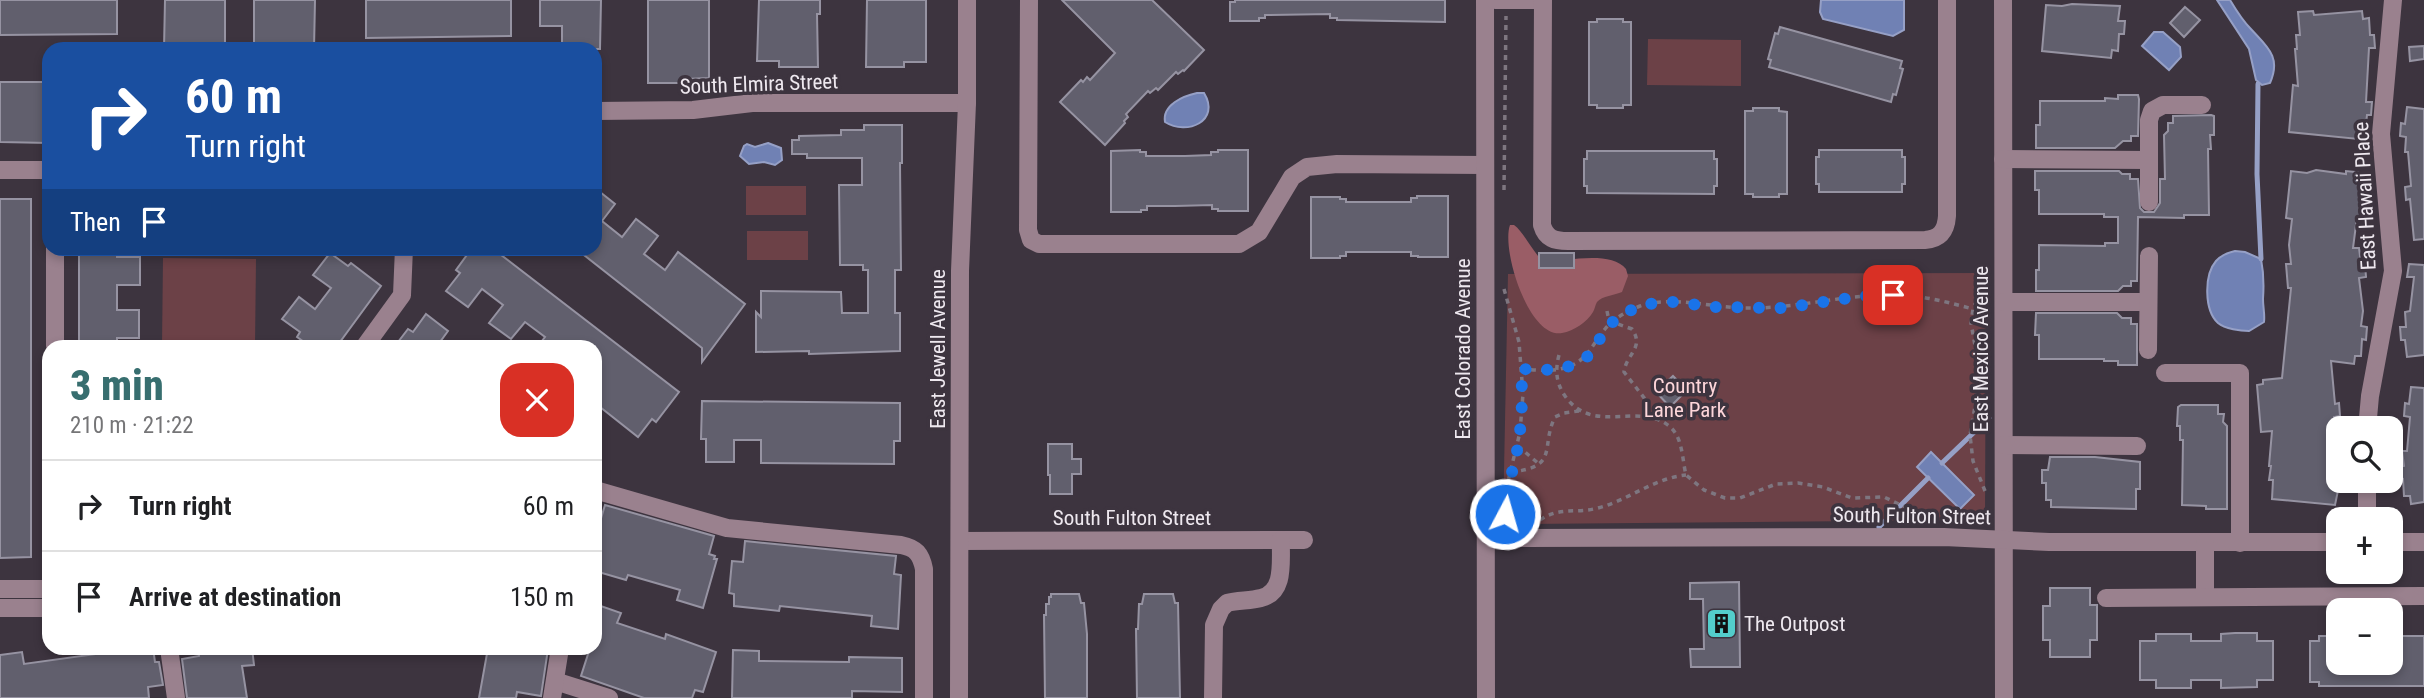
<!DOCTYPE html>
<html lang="en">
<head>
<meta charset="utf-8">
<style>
	:root { --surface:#fff; --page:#f2f2f2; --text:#202124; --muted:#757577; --line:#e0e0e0; --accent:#376e6f }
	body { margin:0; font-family:"Roboto Condensed",sans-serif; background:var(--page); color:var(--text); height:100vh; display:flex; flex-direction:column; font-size:26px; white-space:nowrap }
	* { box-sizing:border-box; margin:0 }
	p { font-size:23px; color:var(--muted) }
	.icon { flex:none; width:38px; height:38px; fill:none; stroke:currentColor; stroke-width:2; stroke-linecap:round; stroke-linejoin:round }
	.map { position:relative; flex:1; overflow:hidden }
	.side { position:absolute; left:42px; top:340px; width:560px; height:315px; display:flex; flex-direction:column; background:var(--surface); border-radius:21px; box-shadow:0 4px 10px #0003 }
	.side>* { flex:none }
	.banner { position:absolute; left:42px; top:42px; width:560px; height:214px; border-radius:21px; box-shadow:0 4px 10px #0003; background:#1a4fa0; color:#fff; overflow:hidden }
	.tools { position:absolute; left:2326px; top:416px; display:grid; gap:14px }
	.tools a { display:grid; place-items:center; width:77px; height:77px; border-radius:14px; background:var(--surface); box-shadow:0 4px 10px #0003; font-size:35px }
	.pin { position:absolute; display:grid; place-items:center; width:60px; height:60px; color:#fff; margin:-30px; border-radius:14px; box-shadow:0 4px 10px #0006 }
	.me { position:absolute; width:77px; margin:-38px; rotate:6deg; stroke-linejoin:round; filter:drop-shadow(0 0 5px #0008) }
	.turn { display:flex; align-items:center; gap:24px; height:147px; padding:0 28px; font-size:32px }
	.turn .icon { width:91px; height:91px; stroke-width:2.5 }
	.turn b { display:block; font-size:49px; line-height:60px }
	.then { display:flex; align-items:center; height:66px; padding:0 28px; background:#0003; gap:14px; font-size:26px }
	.round { display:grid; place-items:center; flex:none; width:74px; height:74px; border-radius:21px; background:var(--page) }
	.summary { display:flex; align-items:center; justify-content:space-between; height:119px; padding:0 28px }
	h1 { font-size:42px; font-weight:800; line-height:52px; color:var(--accent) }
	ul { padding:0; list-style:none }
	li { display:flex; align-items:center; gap:21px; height:91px; padding:0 28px; border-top:2px solid var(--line) }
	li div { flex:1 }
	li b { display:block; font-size:26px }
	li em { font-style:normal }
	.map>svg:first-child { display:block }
</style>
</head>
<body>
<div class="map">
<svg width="2424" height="698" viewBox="0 0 2424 698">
	<rect width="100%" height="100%" fill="#3d343f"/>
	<!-- green -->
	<g fill="#6c4147">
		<path d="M1648 39 1741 40V86L1647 85Z"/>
		<rect x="746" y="186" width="60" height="29"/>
		<rect x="747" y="231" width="61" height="29"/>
		<path d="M163 258 256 259 255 346H162Z"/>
		<path d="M1986 273 1985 520 1525 524 1503 520 1508 274Z"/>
	</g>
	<!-- forest -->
	<path fill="#9a5d66" d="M1510 225H1514C1524 232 1532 252 1544 262 1566 261 1611 250 1626 269L1628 276 1622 292C1615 295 1602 296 1597 302 1595 305 1595 309 1593 312 1587 322 1574 331 1562 333 1529 339 1501 250 1510 225Z"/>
	<!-- water -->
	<g fill="#7081b4" stroke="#96a0c6" stroke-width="2">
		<path d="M1821 0H1904V30L1893 36 1823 19 1820 12Z"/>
		<path d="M2217 0H2230C2236 10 2242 20 2250 28 2266 46 2282 56 2270 83L2262 85 2256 80 2249 49Z"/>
		<path d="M2154 32H2163L2180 47 2181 57 2169 70 2142 46Z"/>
		<path d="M1197 93H1204C1221 121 1187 136 1165 122 1162 105 1183 96 1197 93Z"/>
		<path d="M768 143 781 148 782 160 775 165 764 162 749 164 740 156 744 146 747 144 755 147Z"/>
		<path d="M2235 251 2245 252 2261 259C2264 274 2264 285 2263 299 2263 308 2265 314 2264 322L2249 331C2241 331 2225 329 2218 323 2204 310 2204 275 2216 261 2221 255 2227 253 2235 251Z"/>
		<path d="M1931 452 1974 495 1960 509 1917 467Z"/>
	</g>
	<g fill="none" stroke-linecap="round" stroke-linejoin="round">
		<!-- stream -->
		<g stroke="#96a0c6" stroke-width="5">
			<path d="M2258 84 2257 174 2261 259"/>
			<path d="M1942 463 1989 418"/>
			<path d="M1879 527 1928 478"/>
		</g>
	</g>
	<!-- building -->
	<g fill="#615f6d" stroke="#9693a2" stroke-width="2">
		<path d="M0 0H117V34L0 35Z"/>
		<path d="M165 0H225V49H164Z"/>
		<path d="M254 0H315L314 49H254Z"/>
		<path d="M366 0H511V36L366 38Z"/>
		<path d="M540 0H601L600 49H562V26H540Z"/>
		<path d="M648 0H709V78L686 79V83H648Z"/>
		<path d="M759 0H820V14H817L818 67H779V61H757Z"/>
		<path d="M867 0H926V62H904V67H866Z"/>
		<path d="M1062 0H1152L1204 50 1184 71 1183 70 1178 74 1176 72 1158 90 1156 88 1150 93 1148 91 1126 114 1128 117 1124 121 1125 123 1105 145 1060 102 1081 80 1083 82 1087 77 1090 80 1115 53Z"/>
		<path d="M1235 0H1445V22L1337 20V18H1330V14L1265 15V18H1259V21H1230V2H1235Z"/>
		<path d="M2072 4 2120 6 2118 21H2125L2124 34H2119L2118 51 2112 50 2111 58 2042 51 2046 5 2062 6Z"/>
		<path d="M2185 7 2200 20 2184 37 2170 23Z"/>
		<path d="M2313 11 2314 15 2362 11 2363 19 2369 18 2370 35H2374L2375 48H2369L2366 102H2372L2371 115H2367L2365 132 2359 131 2358 139 2289 132 2293 85 2298 86 2295 49H2297L2296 35H2300L2298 12Z"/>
		<path d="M1597 19H1623V22H1631V105H1623V108H1597V105H1589V22H1597Z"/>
		<path d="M1780 27 1902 61 1900 68 1903 69 1896 95 1893 94 1891 102 1769 67 1771 60 1768 59 1775 33 1778 34Z"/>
		<path d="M2424 46V59L2410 61 2409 47Z"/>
		<path d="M0 82H49V143L0 142Z"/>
		<path d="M2118 95H2138L2139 99 2138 136H2131V141H2123L2115 148H2036V125H2040V101H2105V98L2118 99Z"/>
		<path d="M2407 107 2424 109V239L2414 240 2410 199 2406 200 2405 187 2411 186 2408 152H2405L2406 137 2400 136 2401 123 2405 124Z"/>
		<path d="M1753 108H1779V111L1787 112V194H1779V197H1753V194H1745V111H1753Z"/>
		<path d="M2211 115 2214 116V135H2210L2211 149H2208L2209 215H2184V218L2138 217 2137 281H2131V286H2123L2118 291H2036V270H2039V245L2105 246V243H2118V217H2104V214H2039V190H2035V171H2119L2122 174H2130V179H2138L2140 208 2144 212H2154L2160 203V179H2165L2164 135 2168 131V123H2173V116Z"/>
		<path d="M864 125H902V163H900L901 270H895V313H900V351L809 354V351L756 352V312L761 317V291L841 292 842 313H868V270H863V265H840L839 185H862V158H807V154H792V140H799V136L841 135V130H864Z"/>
		<path d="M1140 150V152H1146V156H1185L1211 155V152H1218V150H1248V211H1218V209H1212V205L1175 206H1147V210H1141V212H1111V151Z"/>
		<path d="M1819 150H1902V157H1905V184H1902V192H1819V184H1816V157H1819Z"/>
		<path d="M1587 151H1714V159H1717V186H1714V194L1587 193V186H1584V159H1587Z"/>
		<path d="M2316 170 2346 174V171L2365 173 2363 187 2369 188 2368 201H2364L2363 218 2357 217 2353 248H2359L2361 264H2365L2366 277 2359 278 2363 311 2361 326 2367 327 2366 340 2362 339 2361 356H2355L2354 364 2331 361 2335 404 2339 403 2340 416 2334 417 2338 452V481H2340L2335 505 2272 499 2273 480H2269L2271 466H2269L2272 431 2261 432 2257 385 2263 384V380L2282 378 2291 288H2288L2286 264H2291L2289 245 2292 219 2286 218 2291 171 2307 173Z"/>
		<path d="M595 188 615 204 602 221 622 237 636 219 658 236 644 254 665 270 678 252 745 304 702 362V348L575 248H595Z"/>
		<path d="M1417 196H1448V257H1418V256H1411V252H1346V256H1340V258H1311V197H1340V199H1346V202H1411V198H1417Z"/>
		<path d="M0 199H31V557L0 558Z"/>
		<path d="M472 248H492L679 392 656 422 652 419 638 437 595 403V346H538L545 337 525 322 511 339 489 323 503 305 482 289 468 307 446 291 460 273 456 270Z"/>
		<path d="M79 252H117V257H140V285H117V310H139V338H117V343H79Z"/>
		<path d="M330 253 348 266 351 263 381 286 337 346H310L297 337 300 332 282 319 299 297 315 309 331 288 313 275Z"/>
		<rect x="1539" y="253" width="35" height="15"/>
		<path d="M2409 264 2424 265V355L2407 357 2405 340H2401L2400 327H2406L2405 312 2410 311 2414 277H2407Z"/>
		<path d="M2117 313 2122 318H2131V324H2137V365H2118V361H2104V359H2039V335H2035L2036 313Z"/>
		<path d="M426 314 448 331 437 346H395L408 329 413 332Z"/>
		<path d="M1673 376 1687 390 1670 407 1656 392Z"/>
		<path d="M2411 387 2424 388V502L2411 504 2410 496H2404L2403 479 2399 480 2397 467 2404 466 2402 451H2407L2410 417 2404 416 2405 403 2409 404Z"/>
		<path d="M702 401 900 403V441H894V464L761 463V440H734V462H706V439H701Z"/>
		<path d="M2181 405H2218V414H2224L2223 422 2227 426V509H2206V506L2182 505 2183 440H2180V426H2177L2178 407Z"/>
		<path d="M1048 444H1072V459H1081V474H1072V494H1050V475H1048Z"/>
		<path d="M2050 457H2095L2140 462V489H2136V509L2051 507V500H2046V483H2042V470H2048Z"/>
		<path d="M605 505 714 536 709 554 715 556 714 559H717L703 608 677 600 680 590 628 575 626 580 595 571V524L599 525Z"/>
		<path d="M745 541 896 556 894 574 901 575 898 629 871 626 872 616 780 606 779 611 734 606V594L729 593 732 561 743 562Z"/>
		<path d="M1739 582 1740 667H1691L1690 649H1704L1703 599H1690V583Z"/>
		<path d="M2050 588H2090V605H2097V640H2090V657H2050V640H2043V606H2050Z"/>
		<path d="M1051 594H1079L1081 603H1084L1087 634V698H1045L1044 615H1046V604H1049V597H1051Z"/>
		<path d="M1144 594H1173L1175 603H1178L1180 698H1137L1136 629H1138L1139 604H1142Z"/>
		<path d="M595 604 621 613 617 623 665 639 666 634 716 652 703 692 695 690 692 698H644L581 676 590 648H595Z"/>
		<path d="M2235 633H2257V641H2273V680H2257V687L2221 688V680H2191V688H2156V680H2140V641H2156V634H2191V641H2221V634Z"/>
		<path d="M2319 636H2338V663H2390V636H2424V686H2319V682H2310V641H2319Z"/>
		<path d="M124 648H153L155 662H159L163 685 148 687 149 698H0V655L22 652 24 664 125 650Z"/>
		<path d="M210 648H252L254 665 242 666 247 698H187L182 659 199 656V649Z"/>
		<path d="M488 648 548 649 541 696 517 692 516 698H479Z"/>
		<path d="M733 650 759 651V661L849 662V657L902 658V692L852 691V698H732Z"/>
	</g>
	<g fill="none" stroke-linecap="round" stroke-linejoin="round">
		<!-- path -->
		<g stroke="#7e7680" stroke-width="3.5" stroke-dasharray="5 5" stroke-linecap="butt">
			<path d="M1504 190 1506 16"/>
			<path d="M1504 289 1519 342 1523 394 1520 432 1505 494V514L1507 522"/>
			<path d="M1607 311 1609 321 1632 329C1645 348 1626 354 1624 372L1645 399 1648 417"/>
			<path d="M1559 355C1555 370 1556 383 1565 396 1593 436 1638 401 1669 426 1683 437 1682 459 1686 475L1704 490 1725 498H1740L1776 484 1798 483 1823 487 1852 498 1884 497 1913 511 1946 519"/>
			<path d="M1521 369C1535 370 1550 372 1564 368 1587 362 1591 346 1605 329 1613 319 1627 311 1640 306 1672 295 1713 308 1746 308 1796 309 1844 294 1894 295 1921 295 1947 302 1973 309"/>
			<path d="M1518 446 1539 464"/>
			<path d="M1511 472C1560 467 1540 447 1555 417L1564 413 1579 411"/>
			<path d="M1985 491 1973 461 1970 435 1978 389 1977 357 1971 323 1973 309 1985 282"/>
			<path d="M1540 520C1561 506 1576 514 1598 508 1629 500 1654 478 1686 475"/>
		</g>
		<!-- minor -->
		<g stroke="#9a818e" stroke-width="18">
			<path d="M1029 0 1028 230 1031 240 1039 244H1239L1259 232 1292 177 1307 167 1337 164 1485 165"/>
			<path d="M1485 0 1486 698"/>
			<path d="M1495 0H1543"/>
			<path d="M1543 0 1542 225C1546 239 1555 241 1568 241L1925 240C1940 239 1946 231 1947 216V0"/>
			<path d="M2003 0 2004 698"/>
			<path d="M595 111 693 110 752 103H967"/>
			<path d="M2003 159 2149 160"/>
			<path d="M0 170H49"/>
			<path d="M2149 202V120L2152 111 2163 105H2202"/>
			<path d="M2004 302H2148"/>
			<path d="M55 346V248"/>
			<path d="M365 346 402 295 404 248"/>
			<path d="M2148 350 2149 256"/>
			<path d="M2165 373H2240V543"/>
			<path d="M2367 429 2370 396 2393 271 2381 134 2393 0"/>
			<path d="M2004 445 2137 446"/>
			<path d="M2367 481V520"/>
			<path d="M595 490 727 528 901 545C916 548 921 554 924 569V698"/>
			<path d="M1486 538 1944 537 2049 542H2338"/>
			<path d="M960 541 1304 540"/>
			<path d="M2390 542H2424"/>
			<path d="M2205 543V597"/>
			<path d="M0 589H49"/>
			<path d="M2106 598 2424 596"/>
			<path d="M0 608H49"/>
			<path d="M169 648 176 698"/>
			<path d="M555 681 609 698"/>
			<path d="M552 698 560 648"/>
			<path d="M959 698 960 271 967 103V0"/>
			<path d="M1213 698 1214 625 1221 609 1227 603C1238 600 1250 601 1261 598 1286 592 1280 560 1281 540"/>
		</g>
	</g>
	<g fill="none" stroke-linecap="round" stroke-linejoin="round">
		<!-- route -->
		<path stroke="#1a73e8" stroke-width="12" stroke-dasharray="0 21.6" d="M1505 514C1504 493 1512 476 1516 456 1522 427 1523 398 1521 369L1556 370 1573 365 1587 357 1611 323 1633 309 1647 304 1674 302 1716 307 1783 308 1863 296 1893 295"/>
	</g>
	<!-- icons -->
	<defs>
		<symbol id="building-square" viewBox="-11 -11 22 22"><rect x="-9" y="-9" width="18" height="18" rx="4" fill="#53cdcb" stroke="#3d343f"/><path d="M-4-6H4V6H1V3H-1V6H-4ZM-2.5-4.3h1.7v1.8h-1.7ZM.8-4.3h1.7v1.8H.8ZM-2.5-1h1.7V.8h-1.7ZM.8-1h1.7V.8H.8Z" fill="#111"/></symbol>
	</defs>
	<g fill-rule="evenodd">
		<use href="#building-square" x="1704" y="606" width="35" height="35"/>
	</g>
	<g text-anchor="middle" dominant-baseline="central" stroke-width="7" stroke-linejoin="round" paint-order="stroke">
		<!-- street labels -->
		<g font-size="21" fill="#eee8ef" stroke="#3d343f">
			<text transform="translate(759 84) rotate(-2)">South Elmira Street</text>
			<text transform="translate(2365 196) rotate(-93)">East Hawaii Place</text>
			<text transform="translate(938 349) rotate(-90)">East Jewell Avenue</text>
			<text transform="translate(1463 349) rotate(-90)">East Colorado Avenue</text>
			<text transform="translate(1981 349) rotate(-90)">East Mexico Avenue</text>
			<text transform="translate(1912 516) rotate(1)">South Fulton Street</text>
			<text x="1132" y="518">South Fulton Street</text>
		</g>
		<!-- park labels -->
		<g font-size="21" fill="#fdd6da" stroke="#3d343f">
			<text x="1685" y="386">Country<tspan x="1685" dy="24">Lane Park</tspan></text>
		</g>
		<!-- poi labels -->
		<g font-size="21" fill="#eee8ef" stroke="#3d343f" text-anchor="start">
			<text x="1744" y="624">The Outpost</text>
		</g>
	</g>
</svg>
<div class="tools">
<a><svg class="icon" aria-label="search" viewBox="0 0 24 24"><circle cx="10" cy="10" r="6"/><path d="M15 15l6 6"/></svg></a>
<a>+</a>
<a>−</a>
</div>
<div class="pin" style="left:1893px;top:295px;background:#d93025"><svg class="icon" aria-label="arrive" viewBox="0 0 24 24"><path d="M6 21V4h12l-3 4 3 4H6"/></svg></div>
<svg class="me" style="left:1505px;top:514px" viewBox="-20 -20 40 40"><circle r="17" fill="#1a73e8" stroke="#fff" stroke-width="3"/><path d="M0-11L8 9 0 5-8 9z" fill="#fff"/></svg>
<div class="banner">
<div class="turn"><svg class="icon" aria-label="right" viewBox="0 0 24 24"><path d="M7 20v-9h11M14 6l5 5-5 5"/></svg><div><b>60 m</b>Turn right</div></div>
<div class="then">Then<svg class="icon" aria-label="arrive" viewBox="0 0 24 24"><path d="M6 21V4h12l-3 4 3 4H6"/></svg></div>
</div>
<section class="side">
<div class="summary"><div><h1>3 min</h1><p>210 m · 21:22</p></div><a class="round" style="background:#d93025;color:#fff"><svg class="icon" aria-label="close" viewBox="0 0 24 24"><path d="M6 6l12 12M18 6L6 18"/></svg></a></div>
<ul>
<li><svg class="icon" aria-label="right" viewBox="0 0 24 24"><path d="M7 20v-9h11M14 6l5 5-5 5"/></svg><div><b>Turn right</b></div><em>60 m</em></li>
<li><svg class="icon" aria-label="arrive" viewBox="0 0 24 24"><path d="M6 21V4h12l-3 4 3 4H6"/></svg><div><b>Arrive at destination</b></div><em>150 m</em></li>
</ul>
</section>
</div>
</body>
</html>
